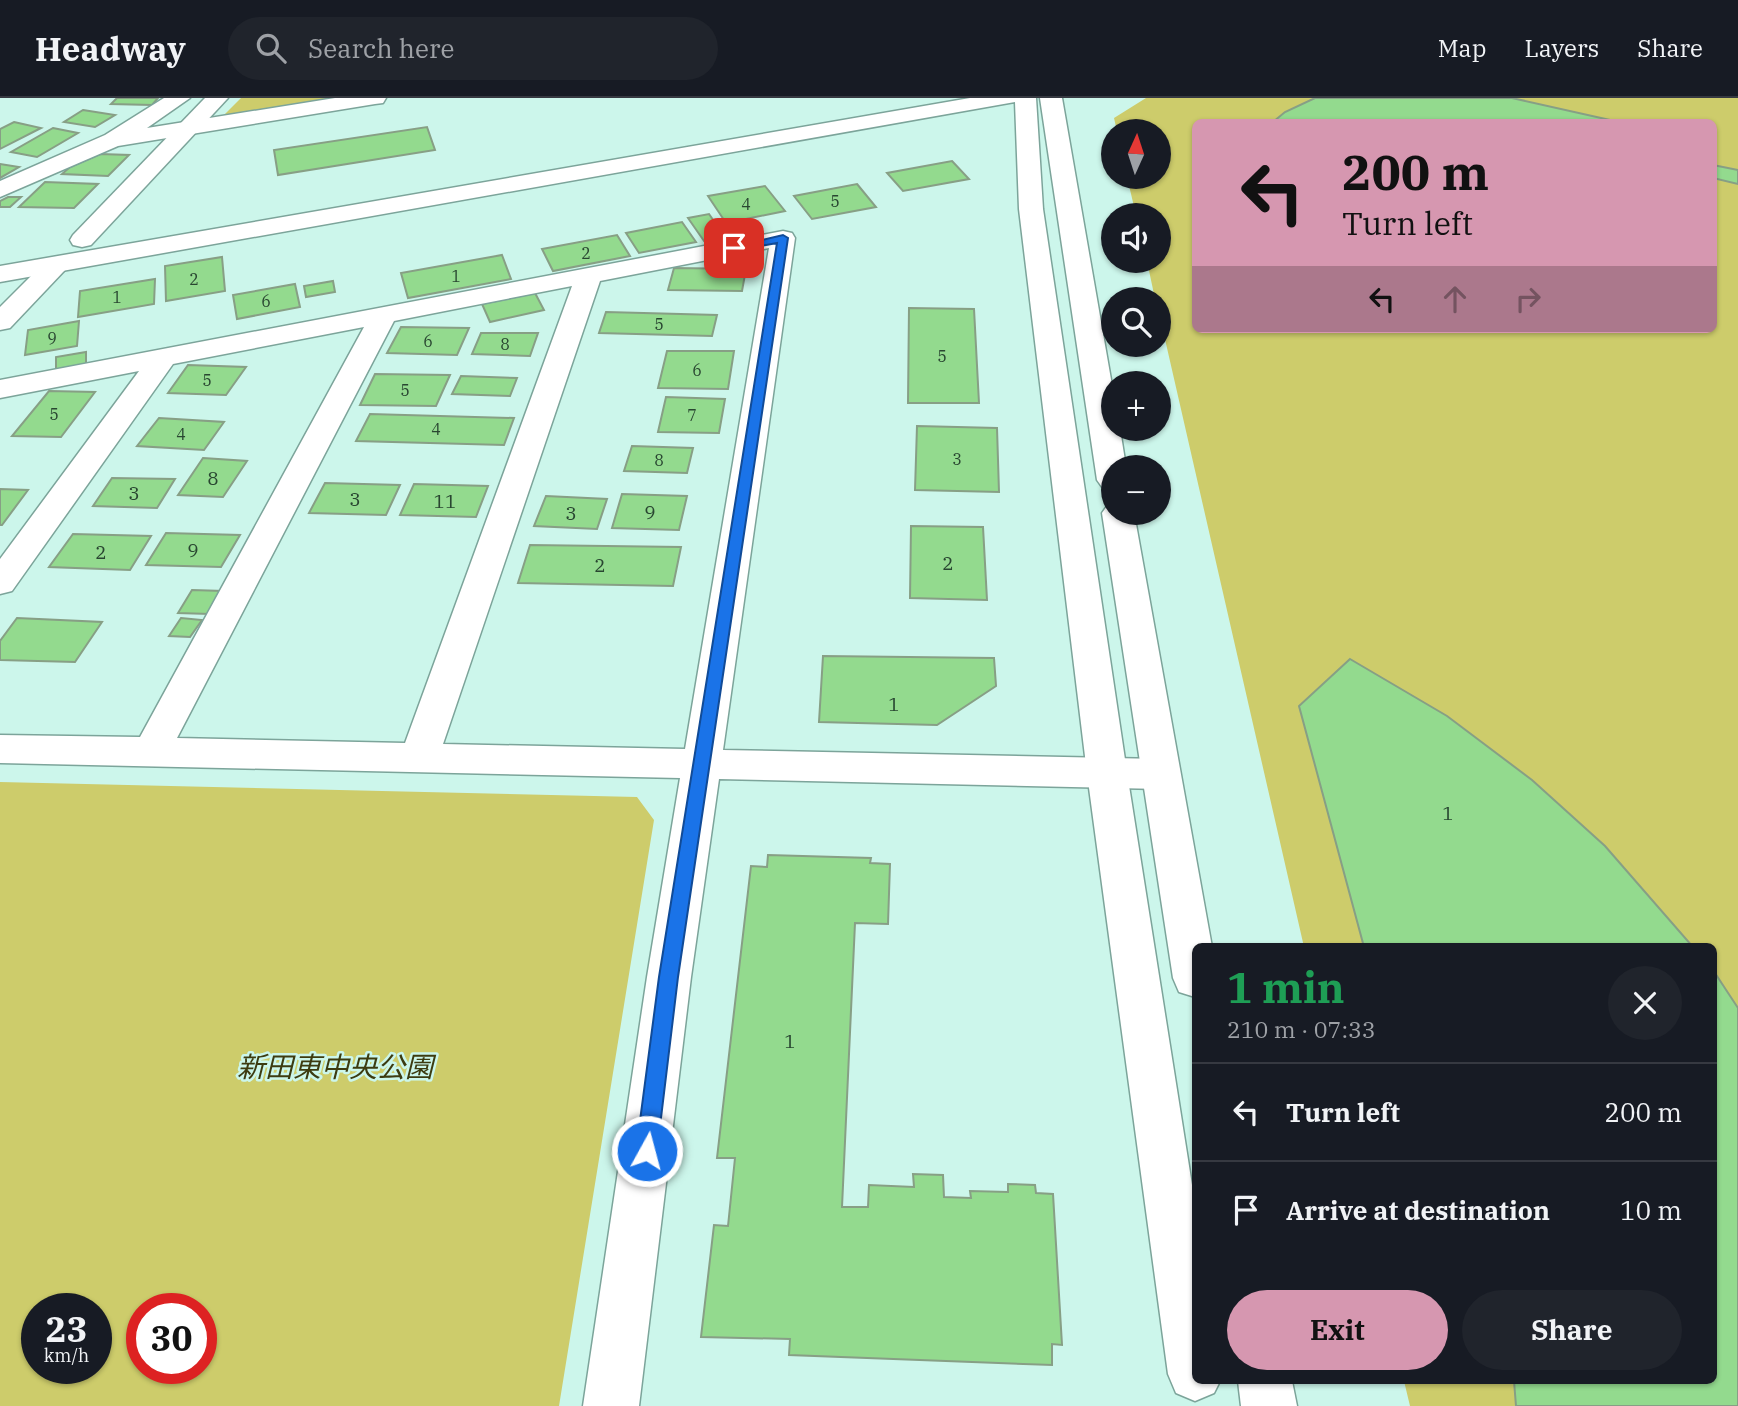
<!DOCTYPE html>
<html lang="en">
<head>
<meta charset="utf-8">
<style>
	:root { --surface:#171b24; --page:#20242c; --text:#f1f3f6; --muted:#9ea1a6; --line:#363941; --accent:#d697b0 }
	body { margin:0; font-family:"IBM Plex Serif","Noto Sans JP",serif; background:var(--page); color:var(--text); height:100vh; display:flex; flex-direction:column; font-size:26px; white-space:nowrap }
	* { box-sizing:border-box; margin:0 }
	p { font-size:23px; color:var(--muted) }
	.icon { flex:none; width:38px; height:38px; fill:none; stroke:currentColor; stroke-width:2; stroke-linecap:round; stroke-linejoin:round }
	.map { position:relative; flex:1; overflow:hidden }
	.details { position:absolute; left:1192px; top:845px; width:525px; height:441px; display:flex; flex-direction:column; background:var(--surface); border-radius:10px; box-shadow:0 2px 5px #0004 }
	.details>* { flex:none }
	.top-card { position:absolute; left:1192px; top:21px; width:525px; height:214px; border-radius:10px; box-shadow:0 2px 5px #0004; background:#d697b0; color:#111; overflow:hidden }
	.needle { width:46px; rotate:3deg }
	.tools { position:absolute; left:1101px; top:21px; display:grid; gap:14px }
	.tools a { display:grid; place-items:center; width:70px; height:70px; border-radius:50%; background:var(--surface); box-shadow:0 2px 5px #0004; font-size:35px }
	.speed { position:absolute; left:21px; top:1195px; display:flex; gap:14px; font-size:35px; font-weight:700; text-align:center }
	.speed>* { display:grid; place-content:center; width:91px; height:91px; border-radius:50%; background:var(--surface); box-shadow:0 2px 5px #0004; line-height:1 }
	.speed small { font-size:18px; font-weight:400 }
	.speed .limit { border:10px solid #d22; background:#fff; color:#111 }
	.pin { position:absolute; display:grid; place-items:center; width:60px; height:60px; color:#fff; margin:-30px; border-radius:14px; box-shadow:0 4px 10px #0006 }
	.me { position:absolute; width:77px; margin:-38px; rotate:7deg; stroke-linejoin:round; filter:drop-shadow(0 0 5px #0008) }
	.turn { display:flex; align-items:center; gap:24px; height:147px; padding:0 35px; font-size:32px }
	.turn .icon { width:91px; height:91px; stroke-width:2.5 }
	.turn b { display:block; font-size:49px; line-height:60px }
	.lanes { display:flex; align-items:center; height:66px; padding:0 35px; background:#0003; justify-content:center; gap:35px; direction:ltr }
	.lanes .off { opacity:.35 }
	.round { display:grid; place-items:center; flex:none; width:74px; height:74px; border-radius:37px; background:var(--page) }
	.overview { display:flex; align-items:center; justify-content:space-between; height:119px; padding:0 35px }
	h1 { font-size:42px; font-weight:700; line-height:52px; color:#1e9e55 }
	.cta { display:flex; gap:14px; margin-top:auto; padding:14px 35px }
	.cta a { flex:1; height:80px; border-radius:42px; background:var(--accent); color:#111; font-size:28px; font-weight:700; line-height:80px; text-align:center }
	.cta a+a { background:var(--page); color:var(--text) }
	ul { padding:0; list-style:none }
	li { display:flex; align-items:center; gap:21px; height:98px; padding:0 35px; border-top:2px solid var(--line) }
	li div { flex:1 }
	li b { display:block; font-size:26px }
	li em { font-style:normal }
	header { display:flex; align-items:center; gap:42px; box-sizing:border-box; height:98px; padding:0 35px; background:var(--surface); border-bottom:2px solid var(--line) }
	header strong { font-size:33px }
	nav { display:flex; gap:38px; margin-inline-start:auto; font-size:24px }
	.search { width:490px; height:63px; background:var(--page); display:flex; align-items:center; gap:18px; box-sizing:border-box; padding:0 24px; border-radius:38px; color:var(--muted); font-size:26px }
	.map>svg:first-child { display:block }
</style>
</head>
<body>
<header>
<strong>Headway</strong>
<div class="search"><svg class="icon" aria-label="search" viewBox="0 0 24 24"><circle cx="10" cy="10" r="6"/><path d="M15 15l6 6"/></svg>Search here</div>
<nav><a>Map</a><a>Layers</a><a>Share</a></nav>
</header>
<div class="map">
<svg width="1738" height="1308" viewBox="0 0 1738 1308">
	<rect width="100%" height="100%" fill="#ccf6eb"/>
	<!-- green -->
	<g fill="#cdcc6b" fill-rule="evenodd">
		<path d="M241 0H342L224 17Z"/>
		<path d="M1146 0H1738V1308H1410L1404 1283H1713V849H1304L1159 215 1158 201H1155L1147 163H1158V117H1136L1127 79H1158V33H1117L1114 20ZM1195 24H1713V231H1195Z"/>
		<path d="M0 684 637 699 654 722 559 1308H0ZM37 1211H96V1270H37ZM142 1211H201V1270H142Z"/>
	</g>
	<!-- building -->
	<g fill="#93da8e" stroke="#879f85" stroke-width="2">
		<path d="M117 0H158L152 7 111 6Z"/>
		<path d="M1315 0H1512L1619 24H1273L1285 14Z"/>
		<path d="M83 12 115 17 95 29 64 24Z"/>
		<path d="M14 24 41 30 0 51V31Z"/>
		<path d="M427 29 435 52 278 77 274 52Z"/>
		<path d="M53 30 78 35 37 59 11 54Z"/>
		<path d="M100 56 129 57 108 78 62 76 70 69Z"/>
		<path d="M952 63 969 81 903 93 887 75Z"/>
		<path d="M0 66 19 69 0 80Z"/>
		<path d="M1713 67 1738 72V86L1713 80Z"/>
		<path d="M45 84 98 86 74 110 19 109Z"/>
		<path d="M857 86 876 109 812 121 794 98Z"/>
		<path d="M765 88 785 113 726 125 708 98Z"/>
		<path d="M8 99H21L10 109H0V103Z"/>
		<path d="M709 116 725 139 704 143 688 120Z"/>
		<path d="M682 124 696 144 639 155 626 135Z"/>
		<path d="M617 137 630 158 553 173 542 151Z"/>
		<path d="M502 157 511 181 408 200 401 175Z"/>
		<path d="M222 159 225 193 166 203 165 168Z"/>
		<path d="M674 170 746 171 742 193 668 192Z"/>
		<path d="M155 181 154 206 78 219 80 193Z"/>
		<path d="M333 183 335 194 306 199 304 188Z"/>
		<path d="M295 186 300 209 237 221 233 197Z"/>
		<path d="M535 195 544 212 490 224 482 206Z"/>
		<path d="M909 210 974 211 979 305H908Z"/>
		<path d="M606 214 717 217 712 238 599 235Z"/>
		<path d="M79 223 77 248 25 257 28 232Z"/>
		<path d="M401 229 469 230 457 257 387 255Z"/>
		<path d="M481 235H538L530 258 472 256Z"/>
		<path d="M667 253H734L728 291 658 290Z"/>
		<path d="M86 254V267L56 272V259Z"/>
		<path d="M188 267 246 269 226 297 168 295Z"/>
		<path d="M375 276 450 277 436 308 360 307Z"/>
		<path d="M461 278 517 280 510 298 452 296Z"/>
		<path d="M49 293 95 294 61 339 12 338Z"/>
		<path d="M666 299 725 301 719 335 658 334Z"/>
		<path d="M370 316 514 320 504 347 356 343Z"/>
		<path d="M159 320 224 324 204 352 137 348Z"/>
		<path d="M917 328 997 330 999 394 915 392Z"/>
		<path d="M632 348 693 350 687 375 624 373Z"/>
		<path d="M203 360 247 363 223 399 178 397Z"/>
		<path d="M112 380 175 381 157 410 93 408Z"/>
		<path d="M325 385 400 387 386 417 309 415Z"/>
		<path d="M414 386 488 388 476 419 400 417Z"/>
		<path d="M0 391 28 392 2 427H0Z"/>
		<path d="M622 396 687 398 679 432 612 430Z"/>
		<path d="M546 398 607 401 597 431 534 428Z"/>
		<path d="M911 428 983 429 987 502 910 500Z"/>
		<path d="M166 435 240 437 221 469 146 467Z"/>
		<path d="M73 436 151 438 130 472 49 469Z"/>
		<path d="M530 447 681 449 673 488 518 485Z"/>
		<path d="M192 492 223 493 210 516 178 515Z"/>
		<path d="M17 520 102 524 75 564 0 562V543Z"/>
		<path d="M181 520 202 522 190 539 169 538Z"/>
		<path d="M823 558 994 560 996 588 937 627 819 624Z"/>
		<path d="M1350 561 1447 618 1532 682 1605 748 1693 849H1364L1299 608Z"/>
		<path d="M768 757 871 760 870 765 890 766 888 826 855 825 842 1109H868L869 1087 914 1089 913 1076 943 1077 944 1099 971 1100 970 1093 1008 1094V1086L1035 1087 1036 1095 1053 1096 1062 1247 1052 1246V1267L789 1257 790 1241 701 1239 714 1127 728 1128 735 1060H717L751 768 767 769Z"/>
		<path d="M1713 872 1738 910V1308H1516L1514 1283H1713Z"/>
	</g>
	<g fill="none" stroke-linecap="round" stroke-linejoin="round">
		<defs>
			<g id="minor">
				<path d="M164 0H190L147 30 335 0H386L383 5 375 6 118 48 0 99V83L105 37Z"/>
				<path d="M783 133 792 135 795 140 723 652 1160 661 1174 665 1180 676 1174 687 1160 691 719 681 691 879 639 1308H583L647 879 680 680 0 665V637L140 639 364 229 173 266 12 493 0 496V461L139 273 0 300V282ZM769 150 685 651 443 646 600 183ZM572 188 405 645 177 640 394 223Z"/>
				<path d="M56 159 65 162 69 167 65 172 10 230 0 232V209L47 162Z"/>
			</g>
			<g id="tertiary">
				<path d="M205 0H228L91 147 82 149 73 147 70 142 73 137Z"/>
				<path d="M970 0H1036L1043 111 1127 675 1195 1106V1283H1220L1214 1295 1195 1303 1176 1295 1168 1276 1087 675 1019 111 1015 4 0 184V168Z"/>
				<path d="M1040 0H1062L1113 293V331H1120L1126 369H1113V392L1102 389 1097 382Z"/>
				<path d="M1113 406V415H1134L1212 849H1195V899L1179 894 1173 880 1102 415 1107 408Z"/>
				<path d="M1238 1283H1292L1297 1308H1241Z"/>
			</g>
		</defs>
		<!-- minor casing -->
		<use href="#minor" stroke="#7ca49a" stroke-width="3"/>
		<!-- tertiary casing -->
		<use href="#tertiary" stroke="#7ca49a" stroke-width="3"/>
		<!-- minor -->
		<use href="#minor" fill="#fff" fill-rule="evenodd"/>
		<!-- tertiary -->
		<use href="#tertiary" fill="#fff" fill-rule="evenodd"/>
	</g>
	<!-- route -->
	<path fill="#1a73e8" stroke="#114b97" stroke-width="2" d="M783 137 788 140 678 879 657 1053 654 1060 647 1062 639 1060 636 1053 659 879 777 145 734 153 729 150Z"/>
	<g text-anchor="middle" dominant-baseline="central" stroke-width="5" stroke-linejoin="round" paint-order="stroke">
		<!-- far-number labels -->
		<g font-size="16" fill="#294631">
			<text x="835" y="103">5</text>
			<text x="746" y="106">4</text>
			<text x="586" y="155">2</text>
			<text x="456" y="178">1</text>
			<text x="194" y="181">2</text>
			<text x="117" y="199">1</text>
			<text x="266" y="203">6</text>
			<text x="659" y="226">5</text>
			<text x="52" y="240">9</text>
			<text x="428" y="243">6</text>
			<text x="505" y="246">8</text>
			<text x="942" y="258">5</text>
			<text x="697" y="272">6</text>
			<text x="207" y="282">5</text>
			<text x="405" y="292">5</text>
			<text x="54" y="316">5</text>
			<text x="692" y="317">7</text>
			<text x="436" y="331">4</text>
			<text x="181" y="336">4</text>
			<text x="957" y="361">3</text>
			<text x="659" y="362">8</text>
		</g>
		<!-- number labels -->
		<g font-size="19" fill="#294631">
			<text x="213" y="380">8</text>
			<text x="134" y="395">3</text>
			<text x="355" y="401">3</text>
			<text x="445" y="403">11</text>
			<text x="650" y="414">9</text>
			<text x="571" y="415">3</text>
			<text x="193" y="452">9</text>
			<text x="101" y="454">2</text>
			<text x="948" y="465">2</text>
			<text x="600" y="467">2</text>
			<text x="894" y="606">1</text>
			<text x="1448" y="715">1</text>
			<text x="790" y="943">1</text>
		</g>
		<!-- near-park labels -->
		<g font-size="28" font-style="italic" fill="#3c3b10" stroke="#ccf6eb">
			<text x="335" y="968">新田東中央公園</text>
		</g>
	</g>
</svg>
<div class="tools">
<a><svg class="needle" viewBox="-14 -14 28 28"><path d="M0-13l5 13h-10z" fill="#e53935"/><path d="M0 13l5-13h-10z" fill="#9ea1a6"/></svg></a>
<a><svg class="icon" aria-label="sound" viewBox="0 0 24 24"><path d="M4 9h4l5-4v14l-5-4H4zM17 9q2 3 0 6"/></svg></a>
<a><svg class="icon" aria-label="search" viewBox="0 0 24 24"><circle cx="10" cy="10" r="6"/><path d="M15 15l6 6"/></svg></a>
<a>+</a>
<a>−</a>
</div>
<div class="speed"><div>23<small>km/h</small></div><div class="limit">30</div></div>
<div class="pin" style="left:734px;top:150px;background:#d93025"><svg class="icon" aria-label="arrive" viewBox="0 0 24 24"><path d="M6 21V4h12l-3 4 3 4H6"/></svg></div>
<svg class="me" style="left:647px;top:1053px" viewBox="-20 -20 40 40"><circle r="17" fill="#1a73e8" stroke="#fff" stroke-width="3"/><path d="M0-11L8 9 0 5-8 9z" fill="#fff"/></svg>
<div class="top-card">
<div class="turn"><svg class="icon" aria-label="left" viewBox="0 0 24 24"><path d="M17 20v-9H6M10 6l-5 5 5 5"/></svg><div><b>200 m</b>Turn left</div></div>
<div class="lanes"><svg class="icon" aria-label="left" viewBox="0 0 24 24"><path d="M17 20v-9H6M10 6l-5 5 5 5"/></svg><svg class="icon off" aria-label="ahead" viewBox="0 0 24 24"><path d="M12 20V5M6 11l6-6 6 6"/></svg><svg class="icon off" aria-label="right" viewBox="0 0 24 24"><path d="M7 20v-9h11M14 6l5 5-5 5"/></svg></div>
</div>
<section class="details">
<div class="overview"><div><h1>1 min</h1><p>210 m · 07:33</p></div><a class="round"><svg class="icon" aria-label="close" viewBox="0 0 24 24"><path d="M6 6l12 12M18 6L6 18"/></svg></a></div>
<ul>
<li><svg class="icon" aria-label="left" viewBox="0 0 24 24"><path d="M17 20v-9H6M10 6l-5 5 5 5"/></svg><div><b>Turn left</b></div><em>200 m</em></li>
<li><svg class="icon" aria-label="arrive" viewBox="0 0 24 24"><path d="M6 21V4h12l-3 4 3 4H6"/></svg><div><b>Arrive at destination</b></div><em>10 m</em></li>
</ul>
<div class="cta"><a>Exit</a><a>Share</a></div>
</section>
</div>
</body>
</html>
